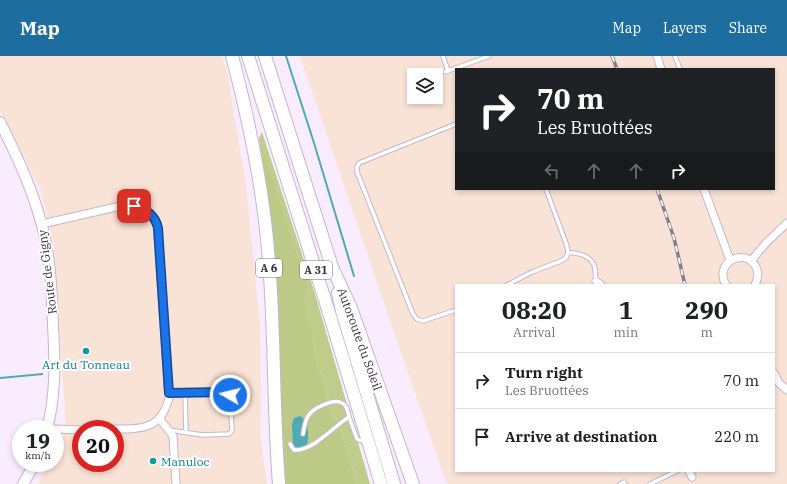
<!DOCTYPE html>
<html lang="en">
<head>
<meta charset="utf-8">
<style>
	:root { --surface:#fff; --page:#f6f6f6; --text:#202124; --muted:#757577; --line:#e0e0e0; --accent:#1d6e9f }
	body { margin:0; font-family:"IBM Plex Serif",serif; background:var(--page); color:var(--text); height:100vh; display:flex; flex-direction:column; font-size:15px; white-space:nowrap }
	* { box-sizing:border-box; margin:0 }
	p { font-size:13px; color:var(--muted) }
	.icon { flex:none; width:22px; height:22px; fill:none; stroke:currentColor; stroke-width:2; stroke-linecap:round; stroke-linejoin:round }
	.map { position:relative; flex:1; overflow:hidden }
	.drawer { position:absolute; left:455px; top:228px; width:320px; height:188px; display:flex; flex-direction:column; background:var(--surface); border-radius:0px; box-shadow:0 2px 6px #0003 }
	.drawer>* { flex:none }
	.hud { position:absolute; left:455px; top:12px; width:320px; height:122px; border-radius:0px; box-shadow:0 2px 6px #0003; background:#202124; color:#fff; overflow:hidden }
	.buttons { position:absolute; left:407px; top:12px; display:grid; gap:8px }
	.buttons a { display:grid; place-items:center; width:36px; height:36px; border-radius:0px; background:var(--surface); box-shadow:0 2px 6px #0003; font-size:20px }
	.speed { position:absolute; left:12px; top:364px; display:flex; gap:8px; font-size:20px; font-weight:700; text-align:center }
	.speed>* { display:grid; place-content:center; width:52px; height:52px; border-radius:50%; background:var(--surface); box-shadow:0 2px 6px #0003; line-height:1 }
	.speed small { font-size:10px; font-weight:400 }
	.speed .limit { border:6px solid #d22; background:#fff; color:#111 }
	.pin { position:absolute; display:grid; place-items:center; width:34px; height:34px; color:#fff; margin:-17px; border-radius:8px; box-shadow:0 2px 6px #0006 }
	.me { position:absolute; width:44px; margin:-22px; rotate:278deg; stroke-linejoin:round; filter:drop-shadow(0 0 3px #0008) }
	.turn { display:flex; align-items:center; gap:14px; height:84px; padding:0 16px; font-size:18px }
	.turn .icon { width:52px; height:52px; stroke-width:2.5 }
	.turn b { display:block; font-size:28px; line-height:34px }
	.lanes { display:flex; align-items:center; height:38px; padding:0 16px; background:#0003; justify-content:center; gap:20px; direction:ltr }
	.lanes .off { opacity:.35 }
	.eta { display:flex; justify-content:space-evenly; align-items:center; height:68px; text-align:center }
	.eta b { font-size:24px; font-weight:700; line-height:28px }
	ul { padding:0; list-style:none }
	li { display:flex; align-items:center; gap:12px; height:56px; padding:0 16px; border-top:1px solid var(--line) }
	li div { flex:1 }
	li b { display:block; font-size:15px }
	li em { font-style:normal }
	header { display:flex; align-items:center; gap:24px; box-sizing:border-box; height:56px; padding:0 20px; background:var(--accent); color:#fff }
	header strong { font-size:19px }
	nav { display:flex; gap:22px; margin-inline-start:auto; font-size:14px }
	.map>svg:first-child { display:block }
</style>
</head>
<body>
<header>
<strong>Map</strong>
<nav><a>Map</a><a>Layers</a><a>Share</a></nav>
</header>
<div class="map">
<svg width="787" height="428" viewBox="0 0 787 428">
	<rect width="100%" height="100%" fill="#f9ecfe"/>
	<!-- industrial -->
	<g fill="#f9e3d6" fill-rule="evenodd">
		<path d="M0 0H222L227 15 246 130 260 270 261 386 267 428H38L49 407H55V395L66 374 54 189 40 132 0 55ZM81 373H115V407H81Z"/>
		<path d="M300 0H787V428H448L444 420 396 282ZM456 13H774V133H456ZM414 19H436V41H414ZM456 229H774V415H456Z"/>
	</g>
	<!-- green -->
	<path fill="#bfcc8a" d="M262 76 315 238 370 428H357L340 371 329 350 324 322 318 312 313 280 304 260V243L309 234 266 102H261L259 82Z"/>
	<!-- forest -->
	<path fill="#bdca87" d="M266 101 309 234 304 243 305 259 313 280 318 312 324 322 329 350 340 371 357 428H285L261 102Z"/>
	<!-- water -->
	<g fill="#4dabb2">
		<path d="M43 317V319L0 323V321Z"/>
		<path d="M300 360C309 364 309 380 307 389L301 393 293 390 292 368 294 362Z"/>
	</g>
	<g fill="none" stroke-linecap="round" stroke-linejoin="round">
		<!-- stream -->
		<path stroke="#4dabb2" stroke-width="2" d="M286 0 314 87 354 220"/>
		<defs>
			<g id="lane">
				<path d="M443 0 448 15"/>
				<path d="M675 0 680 13"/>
				<path d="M445 16 489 0"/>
				<path d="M456 68 359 107 357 111V116L413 258 417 263 423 265 456 254"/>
				<path d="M568 197C577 196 590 200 594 209 596 213 595 220 596 225"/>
				<path d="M507 229 532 216 561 205 566 202 568 197 567 190 546 133"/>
				<path d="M169 337 226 336 230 339 232 375 229 378 202 379 170 374"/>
				<path d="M185 337 186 376"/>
				<path d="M303 378C304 372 305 365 308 360 313 352 334 342 342 347 347 349 348 356 349 361"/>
				<path d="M290 388 294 394C312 396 334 370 349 361L357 383 364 386"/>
				<path d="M620 428 624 426 625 428"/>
				<path d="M650 428 677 415"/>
			</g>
			<g id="street">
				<path d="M657 0 661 13"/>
				<path d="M704 133 730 204"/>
				<path d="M42 168 125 149C139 150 150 153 157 167L169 342C161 373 143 373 115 373"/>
				<path d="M751 205 766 187 787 167"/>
				<path d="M596 225 601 229"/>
				<path d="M726 229C713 207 745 190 756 211 759 217 758 223 755 229"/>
				<path d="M774 317 779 327 787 334"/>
				<path d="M159 362 173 380 176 428"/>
				<path d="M55 373 81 374"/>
				<path d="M689 415 692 421"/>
			</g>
			<g id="secondary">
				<path d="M0 66C19 104 36 141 45 182 51 211 52 241 53 270 55 305 56 339 47 373"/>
				<path d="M23 428 35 407"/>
			</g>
			<g id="highway">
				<path d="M232 0C250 68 264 136 269 206 275 280 273 354 279 428"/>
				<path d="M248 0 330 260 381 428"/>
				<path d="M265 0 332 211 351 252 413 428"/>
				<path d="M338 237 342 255 394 428"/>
			</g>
		</defs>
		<!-- lane casing -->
		<use href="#lane" stroke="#c5b6cb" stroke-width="5.5"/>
		<!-- street casing -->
		<use href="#street" stroke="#c5b6cb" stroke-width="9"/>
		<!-- secondary casing -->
		<use href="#secondary" stroke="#c5b6cb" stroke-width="12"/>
		<!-- highway casing -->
		<use href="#highway" stroke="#c5b6cb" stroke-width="14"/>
		<!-- lane -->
		<use href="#lane" stroke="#fff" stroke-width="3.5"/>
		<!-- street -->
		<use href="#street" stroke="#fff" stroke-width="7"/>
		<!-- secondary -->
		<use href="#secondary" stroke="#fff" stroke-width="10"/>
		<!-- highway -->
		<use href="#highway" stroke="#fff" stroke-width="12"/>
		<defs>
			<g id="rail">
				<path d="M612 0 617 13"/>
				<path d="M657 133 674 182 685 229"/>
			</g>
		</defs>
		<!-- rail casing -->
		<use href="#rail" stroke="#877e8b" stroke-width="3.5"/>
		<!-- rail -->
		<use href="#rail" stroke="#fff" stroke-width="2" stroke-dasharray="6" stroke-linecap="butt"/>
	</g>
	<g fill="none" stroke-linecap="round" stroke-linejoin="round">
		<defs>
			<path id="route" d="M134 150C147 154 155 159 158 172L169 337 226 336 230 339"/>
		</defs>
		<!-- route casing -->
		<use href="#route" stroke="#114b97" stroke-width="10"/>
		<!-- route -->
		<use href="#route" stroke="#1a73e8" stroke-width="7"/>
	</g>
	<!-- markers -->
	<g fill="#0f9aa8" stroke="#fff" stroke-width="1.5">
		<circle cx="86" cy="295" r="4"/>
		<circle cx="153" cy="405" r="4"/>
	</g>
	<g text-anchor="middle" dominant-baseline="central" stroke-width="4" stroke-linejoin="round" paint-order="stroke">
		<!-- shield labels -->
		<g fill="#fff" stroke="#747076" stroke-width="1">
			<rect x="256" y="203" width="26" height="18" rx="3"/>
			<rect x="300" y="205" width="32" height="18" rx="3"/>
		</g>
		<g font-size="11" font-weight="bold" fill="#38323b">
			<text x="269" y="212">A 6</text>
			<text x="316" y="214">A 31</text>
		</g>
		<!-- street labels -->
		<g font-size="12" fill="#38323b" stroke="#fff">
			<text transform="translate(47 216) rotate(-97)">Route de Gigny</text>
			<text transform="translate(360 283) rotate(70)">Autoroute du Soleil</text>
		</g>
		<!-- culture labels -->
		<g font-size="12" fill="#0d838f" stroke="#fff">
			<text x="86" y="308">Art du Tonneau</text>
			<text x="161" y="405" text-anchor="start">Manuloc</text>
		</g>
	</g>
</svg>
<div class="buttons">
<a><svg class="icon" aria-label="layers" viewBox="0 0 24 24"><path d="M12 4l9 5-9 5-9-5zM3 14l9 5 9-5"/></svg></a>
</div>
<div class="speed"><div>19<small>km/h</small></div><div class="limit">20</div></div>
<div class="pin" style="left:134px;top:150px;background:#d93025"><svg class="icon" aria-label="arrive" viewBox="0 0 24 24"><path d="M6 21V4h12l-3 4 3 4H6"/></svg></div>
<svg class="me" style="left:230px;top:339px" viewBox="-20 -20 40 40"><circle r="17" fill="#1a73e8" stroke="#fff" stroke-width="3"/><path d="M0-11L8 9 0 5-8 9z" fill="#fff"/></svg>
<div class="hud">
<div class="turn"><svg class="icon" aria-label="right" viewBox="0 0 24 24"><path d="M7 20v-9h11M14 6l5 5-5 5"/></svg><div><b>70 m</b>Les Bruottées</div></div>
<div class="lanes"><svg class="icon off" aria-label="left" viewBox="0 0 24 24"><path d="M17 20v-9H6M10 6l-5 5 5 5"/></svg><svg class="icon off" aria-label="ahead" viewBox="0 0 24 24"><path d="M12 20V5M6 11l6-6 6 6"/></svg><svg class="icon off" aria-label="ahead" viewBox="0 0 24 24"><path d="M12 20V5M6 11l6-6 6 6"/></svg><svg class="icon" aria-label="right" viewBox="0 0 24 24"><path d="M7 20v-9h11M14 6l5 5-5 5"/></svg></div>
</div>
<section class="drawer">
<div class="eta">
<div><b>08:20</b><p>Arrival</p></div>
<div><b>1</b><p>min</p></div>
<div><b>290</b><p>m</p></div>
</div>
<ul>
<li><svg class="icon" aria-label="right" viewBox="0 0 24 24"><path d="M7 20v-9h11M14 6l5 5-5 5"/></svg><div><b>Turn right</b><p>Les Bruottées</p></div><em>70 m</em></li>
<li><svg class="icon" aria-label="arrive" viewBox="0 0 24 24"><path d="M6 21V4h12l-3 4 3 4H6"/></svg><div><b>Arrive at destination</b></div><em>220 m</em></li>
</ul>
</section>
</div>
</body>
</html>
